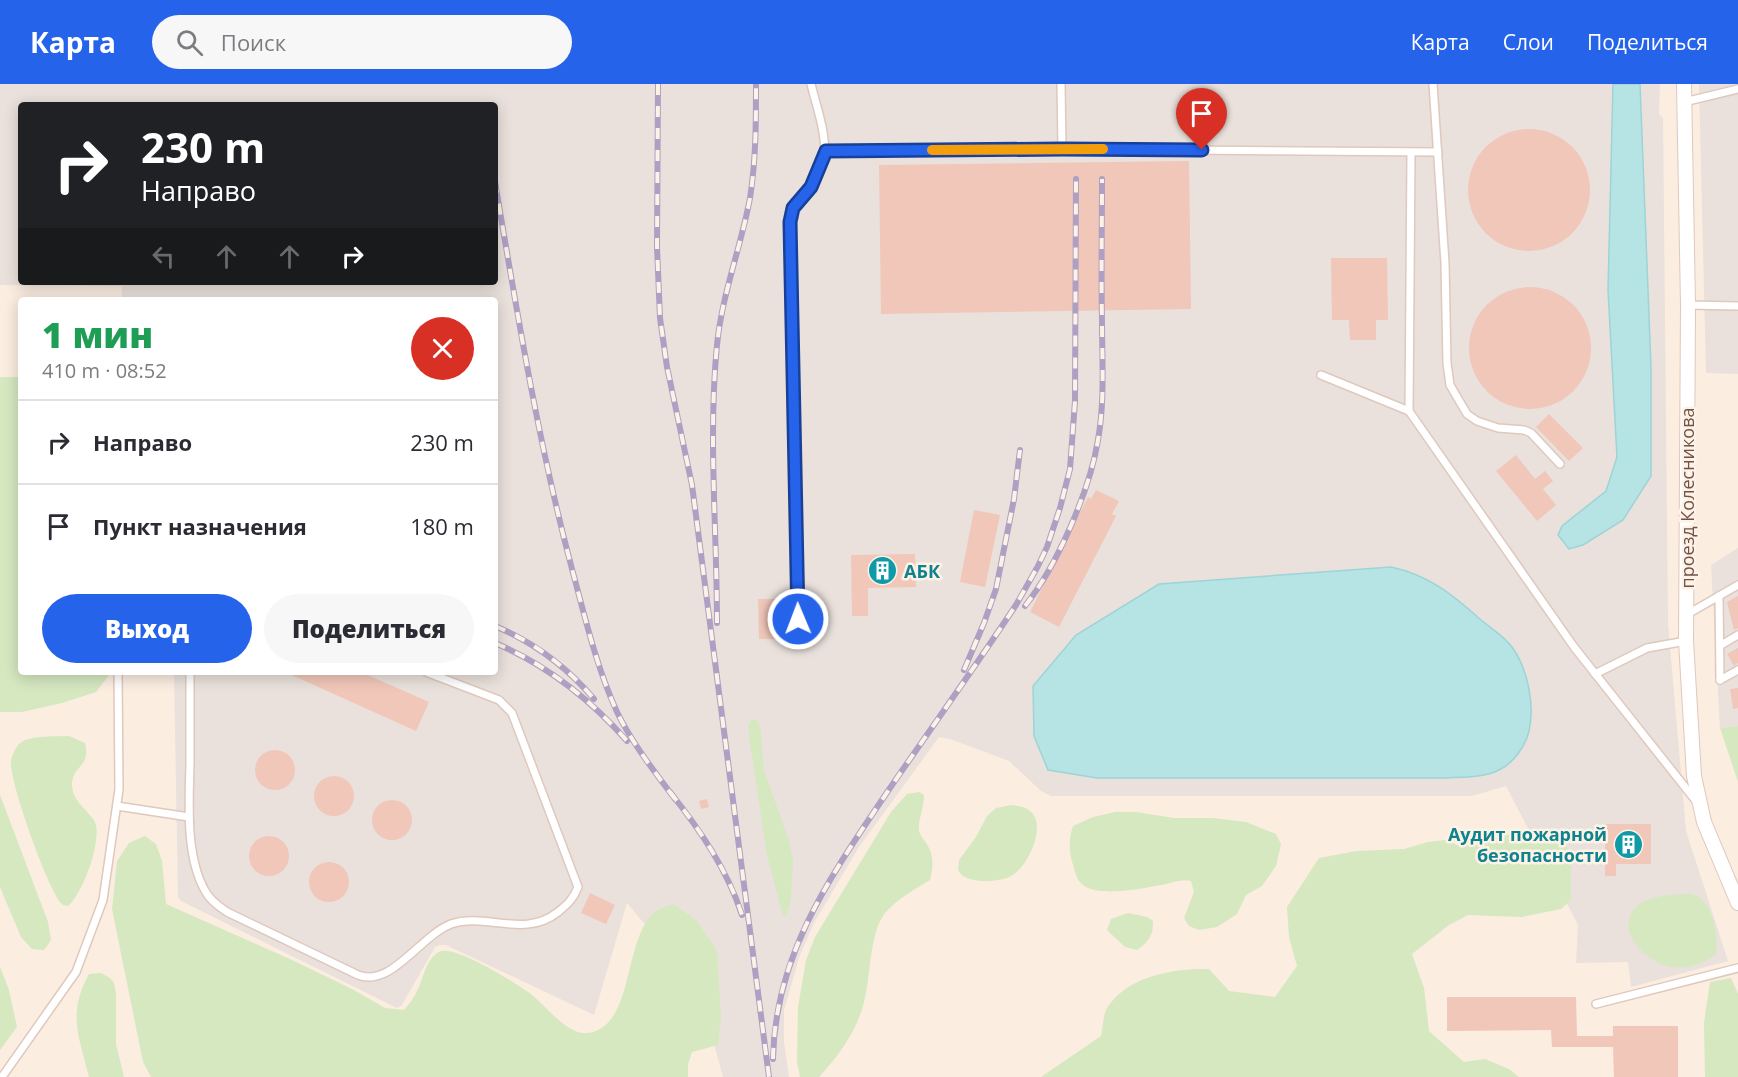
<!DOCTYPE html>
<html lang="ru">
<head>
<meta charset="utf-8">
<style>
	:root { --surface:#fff; --page:#f7f7f7; --text:#2b2b33; --muted:#7c7c81; --line:#e1e1e2; --accent:#2563eb }
	body { margin:0; font-family:"Open Sans",sans-serif; background:var(--page); color:var(--text); height:100vh; display:flex; flex-direction:column; font-size:22px; white-space:nowrap }
	* { box-sizing:border-box; margin:0 }
	p { font-size:20px; color:var(--muted) }
	.icon { flex:none; width:33px; height:33px; fill:none; stroke:currentColor; stroke-width:2; stroke-linecap:round; stroke-linejoin:round }
	.map { position:relative; flex:1; overflow:hidden }
	.panel { position:absolute; left:18px; top:213px; width:480px; height:378px; display:flex; flex-direction:column; background:var(--surface); border-radius:6px; box-shadow:0 3px 15px #0003 }
	.panel>* { flex:none }
	.hud { position:absolute; left:18px; top:18px; width:480px; height:183px; border-radius:6px; box-shadow:0 3px 15px #0003; background:#202124; color:#fff; overflow:hidden }
	.pin { position:absolute; display:grid; place-items:center; width:51px; height:51px; color:#fff; margin:-62px -26px; border-radius:50% 50% 50% 0; rotate:-45deg; box-shadow:0 0 6px #0007 }
	.pin .icon { rotate:45deg }
	.me { position:absolute; width:66px; margin:-33px; rotate:359deg; stroke-linejoin:round; filter:drop-shadow(0 0 4px #0008) }
	.turn { display:flex; align-items:center; gap:21px; height:126px; padding:0 24px; font-size:27px }
	.turn .icon { width:78px; height:78px; stroke-width:2.5 }
	.turn b { display:block; font-size:42px; line-height:51px }
	.lanes { display:flex; align-items:center; height:57px; padding:0 24px; background:#0003; justify-content:center; gap:30px; direction:ltr }
	.lanes .off { opacity:.35 }
	.round { display:grid; place-items:center; flex:none; width:63px; height:63px; border-radius:32px; background:var(--page) }
	.head { display:flex; align-items:center; justify-content:space-between; height:102px; padding:0 24px }
	h1 { font-size:36px; font-weight:800; line-height:45px; color:#1e9e55 }
	.primary-button { display:flex; gap:12px; margin-top:auto; padding:12px 24px }
	.primary-button a { flex:1; height:69px; border-radius:36px; background:var(--accent); color:#fff; font-size:24px; font-weight:800; line-height:69px; text-align:center }
	.primary-button a+a { background:var(--page); color:var(--text) }
	ul { padding:0; list-style:none }
	li { display:flex; align-items:center; gap:18px; height:84px; padding:0 24px; border-top:2px solid var(--line) }
	li div { flex:1 }
	li b { display:block; font-size:22px }
	li em { font-style:normal }
	header { display:flex; align-items:center; gap:36px; box-sizing:border-box; height:84px; padding:0 30px; background:var(--accent); color:#fff }
	header strong { font-size:28px }
	nav { display:flex; gap:33px; margin-inline-start:auto; font-size:21px }
	.search { width:420px; height:54px; background:var(--page); display:flex; align-items:center; gap:15px; box-sizing:border-box; padding:0 21px; border-radius:33px; color:var(--muted); font-size:22px }
	.map>svg:first-child { display:block }
</style>
</head>
<body>
<header>
<strong>Карта</strong>
<div class="search"><svg class="icon" aria-label="search" viewBox="0 0 24 24"><circle cx="10" cy="10" r="6"/><path d="M15 15l6 6"/></svg>Поиск</div>
<nav><a>Карта</a><a>Слои</a><a>Поделиться</a></nav>
</header>
<div class="map">
<svg width="1738" height="993" viewBox="0 0 1738 993">
	<rect width="100%" height="100%" fill="#fbede0"/>
	<!-- industrial -->
	<g fill="#eae1dc" fill-rule="evenodd">
		<path d="M0 0H1660L1659 30 1663 34 1668 540 1686 747 1728 877 1631 903 1628 878 1576 879 1578 841 1506 702 1472 712H1051L1041 707 1009 677 950 655 939 653 859 763 814 839 800 871 784 926V958L789 993H723L711 949 659 857 627 819 594 931 446 861H440L435 863 402 921 397 924 181 817 178 813 174 588H495V216H122V202L0 201ZM21 21H495V198H21Z"/>
		<path d="M1699 0H1738V290L1706 289Z"/>
		<path d="M1738 464V642L1720 644 1711 481Z"/>
	</g>
	<!-- green -->
	<g fill="#d5e8c0">
		<path d="M0 293H21V588H109V591L96 608 62 619 22 628H0Z"/>
		<path d="M752 636H756L760 642 764 686 789 757 793 777 791 814 787 831 783 832 767 771 749 652 748 641Z"/>
		<path d="M1738 642V698L1720 644Z"/>
		<path d="M62 652H69L85 659C91 685 72 680 72 701 72 716 86 725 94 736 104 752 83 810 68 822 63 821 64 822 60 818 47 801 10 700 11 678 11 674 15 665 18 661 27 651 50 653 62 652Z"/>
		<path d="M919 708 924 711C924 725 918 736 919 745 919 752 925 756 928 762 934 772 933 785 930 796 915 805 897 815 885 829 869 849 871 893 864 918 857 947 839 971 819 993H800L797 977 798 923 806 876 815 853 891 728 907 710Z"/>
		<path d="M0 711 48 838 51 856 44 866 32 865 21 853 0 803Z"/>
		<path d="M1012 721C1020 722 1028 724 1033 730 1045 746 1027 784 1011 792 1000 798 976 799 965 793 962 792 960 789 958 786L959 776 976 753 987 732 996 724Z"/>
		<path d="M1115 728H1136L1174 734H1213L1246 738 1276 750 1281 760 1276 782 1262 802 1246 811 1237 830 1217 843 1199 846 1189 842 1184 834 1194 808 1191 797C1180 794 1171 800 1160 801 1141 805 1102 812 1086 803 1078 799 1076 791 1074 784 1069 770 1068 756 1073 742L1093 733Z"/>
		<path d="M1528 749 1560 755 1571 768V816L1561 825 1522 833 1468 831 1449 841 1412 870 1424 904 1429 947 1464 978 1485 975 1509 985 1519 993H1041L1101 952C1103 943 1103 931 1107 924 1127 892 1174 884 1209 885L1229 907 1275 913 1297 882 1289 853 1287 823 1319 774 1357 767 1404 765 1428 758 1446 756 1457 761H1475L1509 750Z"/>
		<path d="M145 752 156 760 162 777 166 820 292 876 352 905 385 924 404 926C409 920 414 914 417 907 424 894 425 876 439 868 453 859 519 901 532 911 546 922 568 952 588 949 636 942 622 853 656 827 660 824 668 822 673 820L697 837 717 867 721 934 718 961 692 968 688 980V993H151L143 978 112 825 117 777 129 759Z"/>
		<path d="M1680 810C1688 810 1697 810 1702 816 1715 829 1718 853 1716 870 1702 880 1686 887 1668 882 1645 877 1614 845 1636 823 1646 813 1667 811 1680 810Z"/>
		<path d="M1128 829 1147 833 1153 837C1154 851 1147 859 1137 866L1125 863 1107 846 1111 835Z"/>
		<path d="M0 883 9 906 17 943 0 966Z"/>
		<path d="M101 889 110 894 114 899 116 910V960L124 993H89C79 952 67 930 89 890Z"/>
		<path d="M1731 894 1738 910V993H1705L1704 939 1710 898Z"/>
	</g>
	<!-- water -->
	<g fill="#b6e3e4" stroke="#9dd4d5" stroke-width="1.5">
		<path d="M1613 0H1640L1651 283V392L1623 436 1583 461 1569 465 1558 451 1562 442 1606 407 1617 373 1608 206Z"/>
		<path d="M1391 483C1429 491 1453 511 1481 536 1492 545 1504 552 1512 563 1528 585 1535 622 1529 647 1526 661 1513 680 1499 686 1483 694 1463 693 1445 694H1097L1048 686 1034 652 1033 602 1076 551 1159 500Z"/>
	</g>
	<!-- building -->
	<g fill="#f0c7b9">
		<circle cx="1529" cy="106" r="61"/>
		<path d="M1189 77 1191 225 881 230 879 81Z"/>
		<path d="M1331 174H1387L1388 236H1376V256H1350L1349 236H1332Z"/>
		<circle cx="1530" cy="264" r="61"/>
		<path d="M1549 330 1583 364 1569 377 1536 343Z"/>
		<path d="M1516 371 1535 395 1545 387 1553 397 1543 405 1556 421 1537 437 1496 387Z"/>
		<path d="M1096 406 1119 417 1112 430 1116 432 1059 543 1030 528 1088 413 1091 415Z"/>
		<path d="M974 426 1000 431 985 503 960 498Z"/>
		<path d="M915 470 916 503 868 504V532H852L851 471Z"/>
		<path d="M1738 512V544L1734 546 1727 518Z"/>
		<path d="M758 515H778L779 555H759Z"/>
		<path d="M1738 564V579L1734 582 1727 570Z"/>
		<path d="M285 588H361L429 618 416 647Z"/>
		<path d="M1738 604V624L1733 625 1730 605Z"/>
		<circle cx="275" cy="686" r="20"/>
		<circle cx="334" cy="712" r="20"/>
		<path d="M707 715 709 723 701 725 699 717Z"/>
		<circle cx="392" cy="736" r="20"/>
		<path d="M1605 740H1651V780H1616V792H1605Z"/>
		<circle cx="269" cy="772" r="20"/>
		<circle cx="329" cy="798" r="20"/>
		<path d="M590 809 615 821 606 840 581 829Z"/>
		<path d="M1447 913H1576L1577 952H1613V942H1678V993H1614L1613 963H1552L1551 946 1447 947Z"/>
	</g>
	<g fill="none" stroke-linecap="round" stroke-linejoin="round">
		<defs>
			<g id="service">
				<path d="M1061 0 1062 65"/>
				<path d="M1433 0 1445 179 1447 279 1450 301 1467 330 1477 337 1498 344 1524 346 1531 349 1560 380"/>
				<path d="M1684 18 1738 5"/>
				<path d="M826 67 1062 65 1438 68"/>
				<path d="M1688 221 1738 222"/>
				<path d="M1321 291 1409 327 1574 563 1696 717"/>
				<path d="M1409 327 1411 69"/>
				<path d="M1719 512 1738 501"/>
				<path d="M1686 531 1719 512 1720 596"/>
				<path d="M798 535 790 138C795 118 801 118 811 103 836 67 820 38 811 0"/>
				<path d="M1721 561 1738 551"/>
				<path d="M190 588C190 619 190 649 190 680 189 718 185 776 207 810 212 818 220 823 227 828L358 891C391 904 420 852 451 840 486 828 524 855 558 828 568 820 574 814 578 803L512 629 499 616 426 588"/>
				<path d="M1595 590 1647 564 1686 557"/>
				<path d="M1720 596 1738 586"/>
				<path d="M117 722 189 733"/>
				<path d="M1596 920 1738 884"/>
				<path d="M2 993 76 888 103 816 119 705 118 588"/>
			</g>
			<path id="minor" d="M1684 0 1688 221 1686 557 1694 692 1704 738 1738 819"/>
		</defs>
		<!-- service casing -->
		<use href="#service" stroke="#dfc8bd" stroke-width="10"/>
		<!-- minor casing -->
		<use href="#minor" stroke="#dfc8bd" stroke-width="16"/>
		<!-- service -->
		<use href="#service" stroke="#fff" stroke-width="7"/>
		<!-- minor -->
		<use href="#minor" stroke="#fff" stroke-width="14"/>
		<defs>
			<g id="rail">
				<path d="M658 0 657 163 660 234 667 283 692 401 769 993"/>
				<path d="M495 98C517 228 538 358 572 485 585 533 596 582 617 628 632 659 654 687 675 715"/>
				<path d="M1025 522C1057 482 1090 406 1098 356 1105 316 1102 276 1102 237 1101 189 1102 142 1102 95"/>
				<path d="M717 539C717 446 708 353 717 261 722 210 741 163 750 114 756 76 756 38 756 0"/>
				<path d="M495 542C535 559 566 582 594 615"/>
				<path d="M495 559C547 581 590 615 627 657"/>
				<path d="M964 586 984 539 996 505 1014 415 1020 366"/>
				<path d="M670 708C700 746 727 785 742 831"/>
				<path d="M773 975C775 868 833 789 890 704 932 643 975 583 1016 521L1038 482 1047 463 1060 424 1070 385 1075 317 1076 95"/>
			</g>
		</defs>
		<!-- rail casing -->
		<use href="#rail" stroke="#aea0c3" stroke-width="6"/>
		<!-- rail -->
		<use href="#rail" stroke="#fef2e6" stroke-width="4" stroke-dasharray="11" stroke-linecap="butt"/>
	</g>
	<g fill="none" stroke-linecap="round" stroke-linejoin="round">
		<defs>
			<path id="route" d="M798 535 790 138 793 124 811 103 826 67 1062 65 1202 66"/>
		</defs>
		<!-- route casing -->
		<use href="#route" stroke="#184099" stroke-width="15"/>
		<!-- route -->
		<use href="#route" stroke="#2563eb" stroke-width="10"/>
		<!-- slow -->
		<path stroke="#f59e0b" stroke-width="10" d="M932 66 1103 65"/>
	</g>
	<!-- icons -->
	<defs>
		<symbol id="building-disc" viewBox="-11 -11 22 22"><circle r="9.5" fill="#0f9aa8" stroke="#fef2e6"/><path d="M-4-6H4V6H1V3H-1V6H-4ZM-2.5-4.3h1.7v1.8h-1.7ZM.8-4.3h1.7v1.8H.8ZM-2.5-1h1.7V.8h-1.7ZM.8-1h1.7V.8H.8Z" fill="#fff"/></symbol>
	</defs>
	<g fill-rule="evenodd">
		<use href="#building-disc" x="866" y="470" width="33" height="33"/>
		<use href="#building-disc" x="1612" y="744" width="33" height="33"/>
	</g>
	<g text-anchor="middle" dominant-baseline="central" stroke-width="5" stroke-linejoin="round" paint-order="stroke">
		<!-- street labels -->
		<g font-size="18" fill="#715249" stroke="#fef2e6">
			<text transform="translate(1687 414) rotate(-90)">проезд Колесникова</text>
		</g>
		<!-- culture labels -->
		<g font-size="18" font-weight="bold" fill="#0d838f" stroke="#fef2e6" text-anchor="start">
			<text x="904" y="487">АБК</text>
			<text x="1607" y="750" text-anchor="end">Аудит пожарной<tspan x="1607" dy="21">безопасности</tspan></text>
		</g>
	</g>
</svg>
<div class="pin" style="left:1202px;top:66px;background:#d93025"><svg class="icon" aria-label="arrive" viewBox="0 0 24 24"><path d="M6 21V4h12l-3 4 3 4H6"/></svg></div>
<svg class="me" style="left:798px;top:535px" viewBox="-20 -20 40 40"><circle r="17" fill="#2563eb" stroke="#fff" stroke-width="3"/><path d="M0-11L8 9 0 5-8 9z" fill="#fff"/></svg>
<div class="hud">
<div class="turn"><svg class="icon" aria-label="right" viewBox="0 0 24 24"><path d="M7 20v-9h11M14 6l5 5-5 5"/></svg><div><b>230 m</b>Направо</div></div>
<div class="lanes"><svg class="icon off" aria-label="left" viewBox="0 0 24 24"><path d="M17 20v-9H6M10 6l-5 5 5 5"/></svg><svg class="icon off" aria-label="ahead" viewBox="0 0 24 24"><path d="M12 20V5M6 11l6-6 6 6"/></svg><svg class="icon off" aria-label="ahead" viewBox="0 0 24 24"><path d="M12 20V5M6 11l6-6 6 6"/></svg><svg class="icon" aria-label="right" viewBox="0 0 24 24"><path d="M7 20v-9h11M14 6l5 5-5 5"/></svg></div>
</div>
<section class="panel">
<div class="head"><div><h1>1 мин</h1><p>410 m · 08:52</p></div><a class="round" style="background:#d93025;color:#fff"><svg class="icon" aria-label="close" viewBox="0 0 24 24"><path d="M6 6l12 12M18 6L6 18"/></svg></a></div>
<ul>
<li><svg class="icon" aria-label="right" viewBox="0 0 24 24"><path d="M7 20v-9h11M14 6l5 5-5 5"/></svg><div><b>Направо</b></div><em>230 m</em></li>
<li><svg class="icon" aria-label="arrive" viewBox="0 0 24 24"><path d="M6 21V4h12l-3 4 3 4H6"/></svg><div><b>Пункт назначения</b></div><em>180 m</em></li>
</ul>
<div class="primary-button"><a>Выход</a><a>Поделиться</a></div>
</section>
</div>
</body>
</html>
